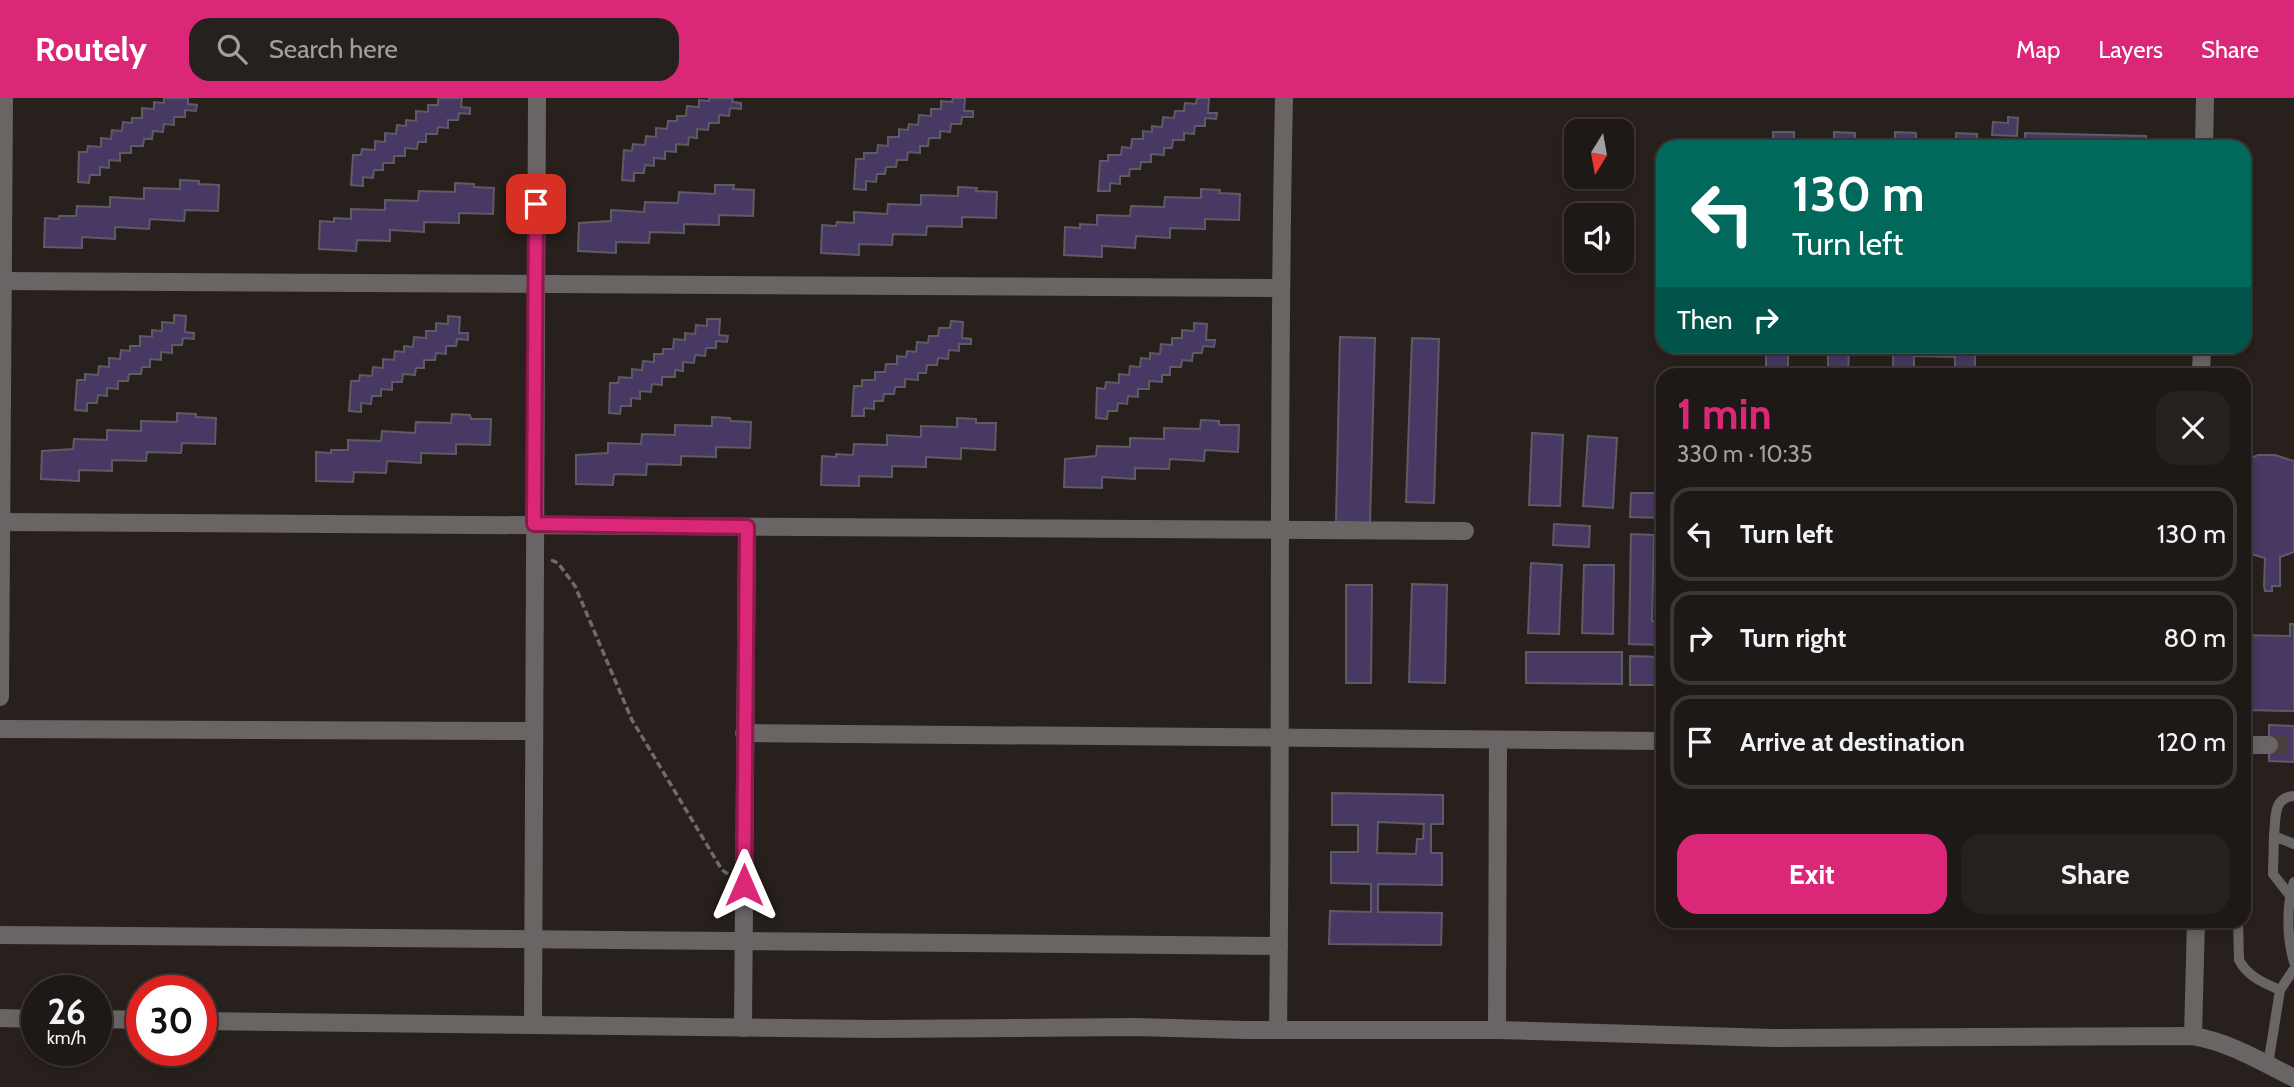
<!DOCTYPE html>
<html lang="en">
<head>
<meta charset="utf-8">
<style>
	:root { --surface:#1e1816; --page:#26211f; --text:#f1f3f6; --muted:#a1a0a1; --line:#3c3735; --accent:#db2777 }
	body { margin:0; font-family:Cabin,sans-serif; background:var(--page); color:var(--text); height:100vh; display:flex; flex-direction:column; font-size:26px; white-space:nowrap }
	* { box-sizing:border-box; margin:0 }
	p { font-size:23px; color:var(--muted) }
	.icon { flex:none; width:38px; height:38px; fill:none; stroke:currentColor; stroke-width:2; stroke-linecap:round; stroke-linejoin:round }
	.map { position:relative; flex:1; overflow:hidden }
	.details { position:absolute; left:1656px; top:270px; width:595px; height:560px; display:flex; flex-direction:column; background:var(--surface); border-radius:21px; box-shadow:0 4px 10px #0003,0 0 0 2px var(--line) }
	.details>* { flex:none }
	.guide { position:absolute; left:1656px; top:42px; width:595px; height:214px; border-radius:21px; box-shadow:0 4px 10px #0003,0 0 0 2px var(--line); background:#00695c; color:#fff; overflow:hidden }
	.needle { width:46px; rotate:191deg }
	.tools { position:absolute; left:1564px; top:21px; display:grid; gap:14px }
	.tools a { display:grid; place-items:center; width:70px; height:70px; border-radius:14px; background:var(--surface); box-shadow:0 4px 10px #0003,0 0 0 2px var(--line); font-size:35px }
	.speed { position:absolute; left:21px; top:877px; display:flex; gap:14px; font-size:35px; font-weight:700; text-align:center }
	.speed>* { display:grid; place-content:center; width:91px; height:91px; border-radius:50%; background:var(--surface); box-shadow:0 4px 10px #0003,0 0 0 2px var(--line); line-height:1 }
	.speed small { font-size:18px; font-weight:400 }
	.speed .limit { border:10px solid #d22; background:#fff; color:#111 }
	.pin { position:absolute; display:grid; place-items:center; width:60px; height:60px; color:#fff; margin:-30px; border-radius:14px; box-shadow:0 4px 10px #0006 }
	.me { position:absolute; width:77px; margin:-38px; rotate:0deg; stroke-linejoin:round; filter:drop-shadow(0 0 5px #0008) }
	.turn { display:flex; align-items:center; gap:24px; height:147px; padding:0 21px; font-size:32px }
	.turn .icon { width:91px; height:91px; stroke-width:2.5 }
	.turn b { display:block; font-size:49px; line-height:60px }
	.then { display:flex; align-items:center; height:66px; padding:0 21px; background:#0003; gap:14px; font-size:26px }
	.round { display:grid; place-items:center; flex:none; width:74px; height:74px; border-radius:21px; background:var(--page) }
	.summary { display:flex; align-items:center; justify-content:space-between; height:119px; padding:0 21px }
	h1 { font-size:42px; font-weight:700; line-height:52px; color:var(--accent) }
	.button { display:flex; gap:14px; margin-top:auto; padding:14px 21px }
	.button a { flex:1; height:80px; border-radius:21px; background:var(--accent); color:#fff; font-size:28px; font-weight:700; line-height:80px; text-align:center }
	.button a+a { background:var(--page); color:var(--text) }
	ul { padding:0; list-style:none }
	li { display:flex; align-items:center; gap:21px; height:94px; margin:0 14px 10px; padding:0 7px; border:4px solid var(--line); border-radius:21px }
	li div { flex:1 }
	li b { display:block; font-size:26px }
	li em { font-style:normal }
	header { display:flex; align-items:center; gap:42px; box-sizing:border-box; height:98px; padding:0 35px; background:var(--accent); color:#fff }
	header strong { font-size:33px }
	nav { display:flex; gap:38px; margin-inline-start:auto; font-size:24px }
	.search { width:490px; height:63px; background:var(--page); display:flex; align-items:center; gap:18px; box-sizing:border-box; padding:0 24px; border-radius:21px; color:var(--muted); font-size:26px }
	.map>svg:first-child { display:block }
</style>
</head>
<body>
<header>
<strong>Routely</strong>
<div class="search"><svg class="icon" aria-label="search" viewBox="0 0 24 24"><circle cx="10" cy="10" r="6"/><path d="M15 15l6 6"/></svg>Search here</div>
<nav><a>Map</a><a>Layers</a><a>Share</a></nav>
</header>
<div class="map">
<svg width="2294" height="989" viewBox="0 0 2294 989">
	<rect width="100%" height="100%" fill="#28201d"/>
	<!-- building -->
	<g fill="#483864" stroke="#5d5b63" stroke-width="2" fill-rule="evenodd">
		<path d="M164 0H188V6L197 7 196 13 185 12V19H174V27L164 26 163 34 153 33 152 41H144L143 48H131V55H120V63L109 62V70L100 69V77H90L89 85 78 84 79 54H87L88 48 101 49V40L111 41 112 32 122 33 123 24 132 25V20H142V10L154 11V4L164 5Z"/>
		<path d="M438 0H462L461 9 470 10V16L459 15 458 22H448V30L438 29 437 36H426V44H418L417 51 405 50V58H394V65H383V72H374L373 80 363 79V88L351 87 353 57H361L362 51 375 52V43L385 44V35L396 36 397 27 406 28V22L416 23V13L428 14V7H438Z"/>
		<path d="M709 0H733L732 4 741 5V11L730 10 729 18 719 17V25H709L708 32 697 31V40L689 39 688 47 676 46V54L665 53V61L654 60V68L645 67 644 75H634V83L622 82 624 52 632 53 633 46 645 47 646 38 656 39V30L667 31 668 23H677V18H686L687 8 699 9V2L709 3Z"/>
		<path d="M953 0H965L964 13H973V19H962L961 26H951L950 34 940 33V40H929L928 48H920V55L908 54 907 62H897L896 69H886L885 76H877L876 84 866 83V92L854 91 856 61H864V55H877L878 47 888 48V39H899V31L908 32 909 26 918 27 919 17 931 18V11H941V3L952 4Z"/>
		<path d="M1197 0H1209L1208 15H1217L1216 21 1205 20V28H1195L1194 36 1184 35V42H1173L1172 50H1164V57L1151 56V64H1141L1140 71H1130L1129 78H1120V86L1110 85V93H1098L1100 63H1108V57H1121L1122 49 1131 50 1132 41H1143V33L1152 34V28L1162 29 1163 19 1174 20 1175 13H1184L1185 5 1196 6Z"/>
		<path d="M2008 19 2018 20 2017 38 1992 37 1993 24 2008 25Z"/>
		<rect x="1773" y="34" width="21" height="15"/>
		<path d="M1834 34 1855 35V49H1834Z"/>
		<path d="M1895 34 1916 35V49H1895Z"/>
		<path d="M1956 35 1977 36V49H1956Z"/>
		<path d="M2025 35 2146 38V49H2025Z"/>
		<path d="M180 82 199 83V86L219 87 218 113 185 112 184 123 150 121 149 131 115 129V141L82 139V150L44 149 45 120 59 121V118H76L77 108 110 109V99L144 101V90L180 91Z"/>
		<path d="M455 85 474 86V89L494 90 493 116 459 115V125L424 124V134L390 132V143L357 142 356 153 319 151 320 123 334 124V120L351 121V111L385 112V102L418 103 419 93 455 94Z"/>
		<path d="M715 87H734L733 91 754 92 753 118 719 117V127L684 126V135L650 134 649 145 616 144V155L578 153 579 125 611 123V112L644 114 645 104 678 105 679 94 715 96Z"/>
		<path d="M958 89 977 90 976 93 997 94 996 120 962 119V129L927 128 926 137 893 136 892 147 859 146V157L821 155 822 127 836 128 837 124 854 125V114L887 116 888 106 921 107V97L958 98Z"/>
		<path d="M1201 91 1220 92 1219 95 1240 96 1239 122 1205 121V131L1170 130V140L1136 138 1135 150 1102 148V159L1064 157 1065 129 1080 130V126L1097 127V117L1130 118 1131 108 1164 109 1165 99 1201 100Z"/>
		<path d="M174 217 186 218 185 234 194 235V241L183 240 182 247H172V255L161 254V262L150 261V269H142L141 276H129L128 283H118V291L107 290V298L98 297 97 305H87V313L75 312 77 282H85V276L98 277 99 268 109 269V260L120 261 121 252 130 253V248H140V238L152 239V232L162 233V224L174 225Z"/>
		<path d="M448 218 460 219 459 235H468V242L457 241 456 248H446V256L436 255 435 262H424V270H416L415 277 403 276 402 284H392V292L381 291V298H372L371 306 361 305V314L349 313 351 283H359L360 277 372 278 373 269 383 270V261L394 262 395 253 404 254V248L413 249 414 239 426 240V233H436V225L448 226Z"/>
		<path d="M707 221H720L719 237 728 238 727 244 716 243V250H706L705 258 695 257 694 265 683 264V273L675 272V279H662V287L652 286 651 294 640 293V301L631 300V308H621L620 316 609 315 610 285H618L619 279 632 280V271L642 272 643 263 654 264V256H663V251H673L674 241 685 242V235L695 236 696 227 707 228Z"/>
		<path d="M951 223 963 224 962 240 971 241V246H959V253L949 252 948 261 938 260 937 267H927L926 275H918V282L905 281V289H895L894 296H884L883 303H874V311L864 310V318H852L854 288H862V282H875V274H885L886 266H897V258L906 259 907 253 916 254 917 244 928 245 929 238H938L939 230H950Z"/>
		<path d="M1194 225 1207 226 1206 242H1215L1214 249 1203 248 1202 255H1193L1192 263 1182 262 1181 269H1170V277H1162V284L1149 283V291H1138V299L1128 298 1127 306 1118 305 1117 313H1108L1107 321 1096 320 1097 290 1105 291 1106 284 1119 285V276L1129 277 1130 268 1140 269 1141 260 1150 261V255L1160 256 1161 246 1172 247V240H1182V232L1194 233Z"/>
		<path d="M1340 239 1375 240 1370 425 1336 424Z"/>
		<path d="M1412 240 1439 241 1434 405 1406 404Z"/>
		<path d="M1766 248H1849L1848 276H1828V257H1788V276H1766Z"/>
		<path d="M1893 248H1975V276H1955V259L1914 258V276H1893Z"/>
		<path d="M2059 248H2101V251L2059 250Z"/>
		<path d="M177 315 196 316V319L216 320 215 346 182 345 181 355 147 354 146 363 112 362V373L79 372V383L41 381 42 353 73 351 74 341 107 342V332L141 333V323L177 324Z"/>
		<path d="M452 316 470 317 471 321H491L490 347 456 346V356L421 355V365L387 363 386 375 354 374 353 384 316 383V354L331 355V352H348V342L381 343 382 333 415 335 416 324 451 325Z"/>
		<path d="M712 319 730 320 731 323 751 324 750 350 716 349V359L681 358V367L647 366 646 377 614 376 613 387 576 386V357L608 355V345L641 346 642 336 675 337V327L712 328Z"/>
		<path d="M957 320 976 321V325H996L995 352 961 350V361L926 359V369L892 368V379L859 378V388L821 387 822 358 836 359V356L853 357 854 346 887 347V337L921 339V328L957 329Z"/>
		<path d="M1201 322 1219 323V327H1239L1238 354 1205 352 1204 363 1170 361 1169 371 1135 370V381L1102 379V390L1064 389 1065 361 1096 358 1097 348 1130 349V340L1164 341V330L1200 331Z"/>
		<path d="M1532 335 1563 337 1560 408 1529 407Z"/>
		<path d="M1588 338 1617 340 1613 410 1583 408Z"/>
		<path d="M2258 357H2275L2294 363V454L2280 459V488H2272V493H2265L2264 488 2265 460 2244 454V363Z"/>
		<path d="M1631 395H1662V420L1630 419Z"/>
		<path d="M1554 426 1590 428 1589 449 1553 447Z"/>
		<path d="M1631 436 1654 437 1652 523H1662V547L1629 546Z"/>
		<path d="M1531 465 1562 467 1559 536 1528 535Z"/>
		<path d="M1584 467H1614L1613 536 1582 535Z"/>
		<path d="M1412 486 1447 487 1445 585 1409 584Z"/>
		<path d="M1346 487H1372L1371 585H1346Z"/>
		<path d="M2290 526H2294V613L2244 612V537L2290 538Z"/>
		<path d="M1526 554H1622V586L1526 585Z"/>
		<path d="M1630 558 1662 559V587H1630Z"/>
		<path d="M2269 627 2294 628V664L2269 663Z"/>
		<path d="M1332 695 1443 697V726H1431V755H1442V787L1378 786V814L1442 815 1441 847 1329 846 1330 813 1371 814V786L1331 785V754H1358V727H1332ZM1378 724 1424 726 1423 741H1417L1416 756 1377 755Z"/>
	</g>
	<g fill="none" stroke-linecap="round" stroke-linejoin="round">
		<!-- street-tunnel -->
		<path stroke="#47403d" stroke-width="18" stroke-dasharray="18 9" stroke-linecap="butt" d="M2269 647H2294"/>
		<!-- path -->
		<path stroke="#716a67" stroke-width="3.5" stroke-dasharray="7 3.5" stroke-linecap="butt" d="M551 462 558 465 575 488 632 622 722 772 728 776"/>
		<!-- lane -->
		<g stroke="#696564" stroke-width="10">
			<path d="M2294 698C2272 699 2276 722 2274 738L2294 746"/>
			<path d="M2274 738 2273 776 2291 799"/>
			<path d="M2294 784C2286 807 2287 841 2294 864"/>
			<path d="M2238 822 2239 862C2248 879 2264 885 2280 892"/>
			<path d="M2268 967 2280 892 2294 871"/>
		</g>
		<!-- street -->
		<g stroke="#696564" stroke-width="18">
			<path d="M2204 49 2205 0"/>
			<path d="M0 183 1280 190"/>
			<path d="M2201 276 2202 248"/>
			<path d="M0 424 1465 433"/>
			<path d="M0 599 4 0"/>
			<path d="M0 631 534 633"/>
			<path d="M744 635 1662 643"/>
			<path d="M2244 647H2269"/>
			<path d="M0 837C426 839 853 845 1279 848"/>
			<path d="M0 920 37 921"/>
			<path d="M96 921 142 922"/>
			<path d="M201 923 876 931 1135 929 1245 932H1497L1773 940 2193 938C2229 944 2262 964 2294 980"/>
			<path d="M533 927 537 0"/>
			<path d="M743 930 747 429"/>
			<path d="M1278 932C1282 621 1277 311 1284 0"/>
			<path d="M1497 932 1498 642"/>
			<path d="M2193 938 2196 822"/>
		</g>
	</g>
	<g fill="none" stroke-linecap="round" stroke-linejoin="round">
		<defs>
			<path id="route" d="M536 106 534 426 747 429 744 787"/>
		</defs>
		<!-- route casing -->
		<use href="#route" stroke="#8e194d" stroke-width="18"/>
		<!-- route -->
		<use href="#route" stroke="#db2777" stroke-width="12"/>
	</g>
</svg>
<div class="tools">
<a><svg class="needle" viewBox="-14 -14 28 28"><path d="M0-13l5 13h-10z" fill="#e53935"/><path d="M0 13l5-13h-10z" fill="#a1a0a1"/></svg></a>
<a><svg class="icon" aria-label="sound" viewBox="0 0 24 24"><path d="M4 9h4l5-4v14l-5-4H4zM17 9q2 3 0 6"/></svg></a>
</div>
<div class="speed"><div>26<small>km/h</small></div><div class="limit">30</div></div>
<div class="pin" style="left:536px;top:106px;background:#d93025"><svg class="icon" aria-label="arrive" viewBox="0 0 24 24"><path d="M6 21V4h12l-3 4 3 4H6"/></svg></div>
<svg class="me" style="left:744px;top:787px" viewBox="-20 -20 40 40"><path d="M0-17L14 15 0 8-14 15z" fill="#db2777" stroke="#fff" stroke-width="4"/></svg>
<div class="guide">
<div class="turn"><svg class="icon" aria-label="left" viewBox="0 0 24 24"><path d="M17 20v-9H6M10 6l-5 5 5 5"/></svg><div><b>130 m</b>Turn left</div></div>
<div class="then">Then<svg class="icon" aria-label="right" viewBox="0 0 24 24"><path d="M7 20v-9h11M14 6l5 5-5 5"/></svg></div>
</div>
<section class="details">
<div class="summary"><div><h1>1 min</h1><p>330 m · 10:35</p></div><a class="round"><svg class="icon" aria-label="close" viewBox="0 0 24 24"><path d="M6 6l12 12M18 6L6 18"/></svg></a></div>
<ul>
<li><svg class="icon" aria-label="left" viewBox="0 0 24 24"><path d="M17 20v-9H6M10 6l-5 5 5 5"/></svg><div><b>Turn left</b></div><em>130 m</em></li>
<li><svg class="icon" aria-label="right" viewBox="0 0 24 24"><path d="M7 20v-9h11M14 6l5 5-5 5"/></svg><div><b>Turn right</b></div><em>80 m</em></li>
<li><svg class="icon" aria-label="arrive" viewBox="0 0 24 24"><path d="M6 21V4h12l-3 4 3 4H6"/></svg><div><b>Arrive at destination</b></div><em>120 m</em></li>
</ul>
<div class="button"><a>Exit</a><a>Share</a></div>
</section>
</div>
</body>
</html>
